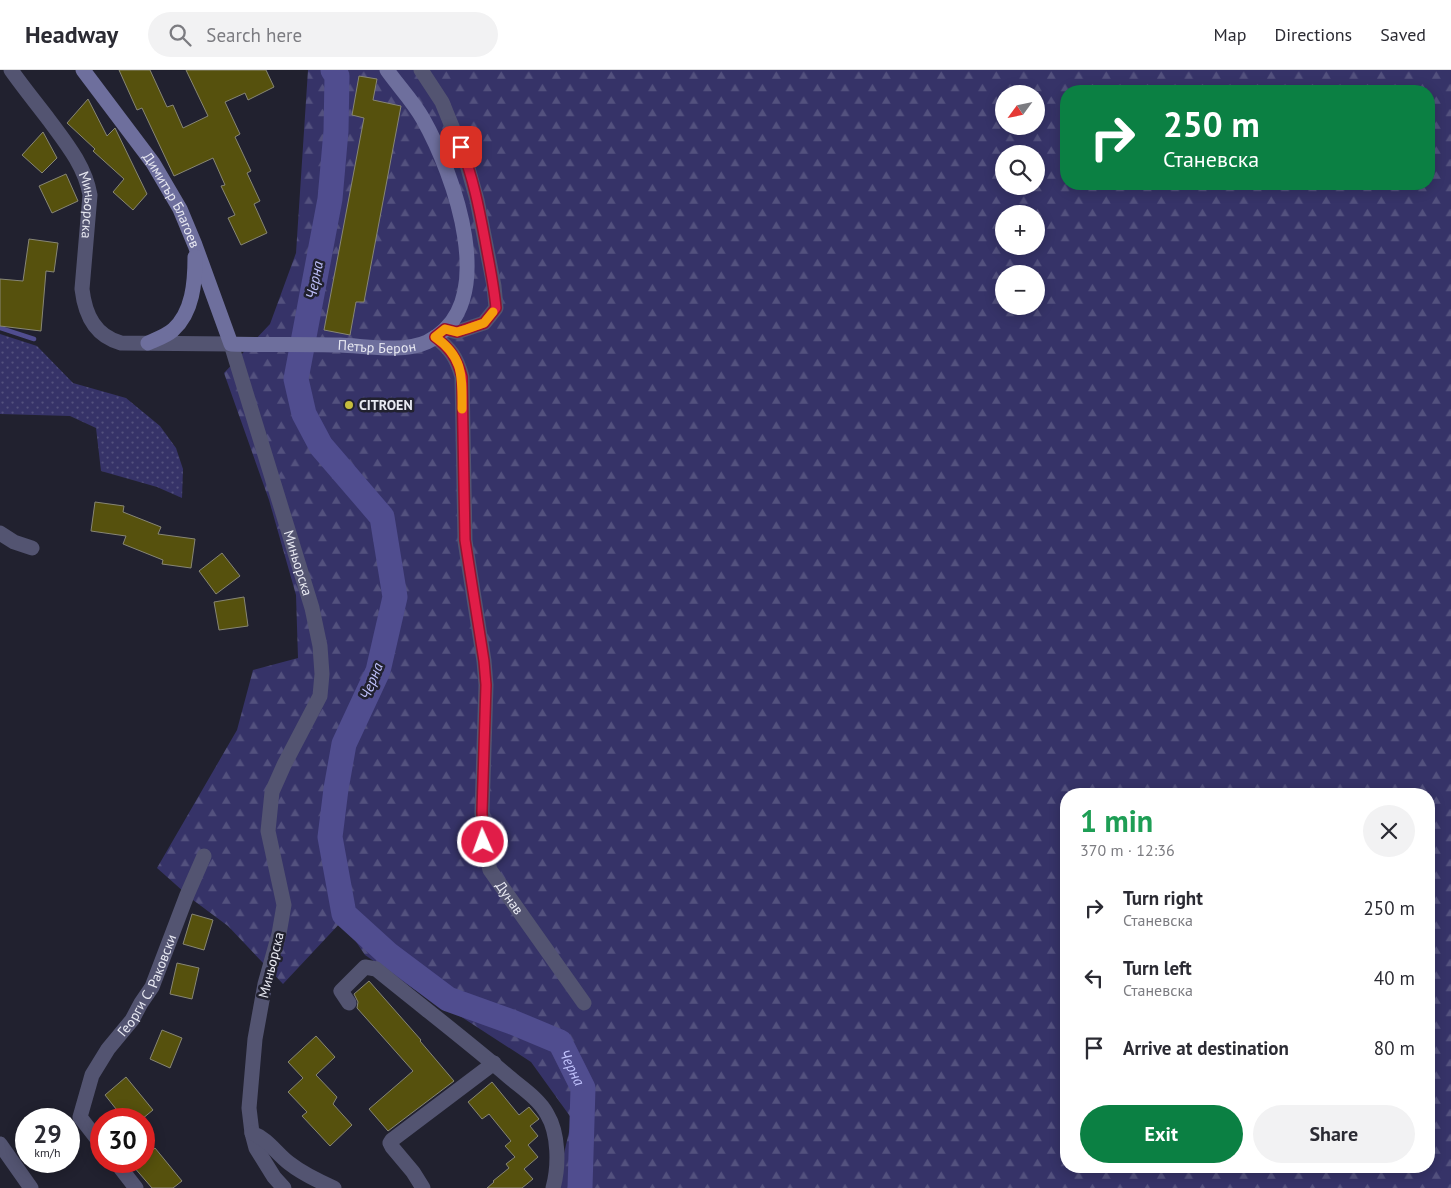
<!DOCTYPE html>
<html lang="en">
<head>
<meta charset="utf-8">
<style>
	:root { --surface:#fff; --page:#f2f2f3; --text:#2b2b33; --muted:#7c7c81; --line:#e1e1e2; --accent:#0b8043 }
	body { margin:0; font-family:"PT Sans",sans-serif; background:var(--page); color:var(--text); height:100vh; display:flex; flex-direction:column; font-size:19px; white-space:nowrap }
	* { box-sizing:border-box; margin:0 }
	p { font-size:16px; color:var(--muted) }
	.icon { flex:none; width:28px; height:28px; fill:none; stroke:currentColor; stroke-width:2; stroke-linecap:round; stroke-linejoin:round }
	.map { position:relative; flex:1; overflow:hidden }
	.panel { position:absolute; left:1060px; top:718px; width:375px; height:385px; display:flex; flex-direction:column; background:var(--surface); border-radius:20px; box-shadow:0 2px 12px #0003 }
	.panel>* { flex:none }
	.top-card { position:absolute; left:1060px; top:15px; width:375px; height:105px; border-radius:20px; box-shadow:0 2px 12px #0003; background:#0b8043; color:#fff; overflow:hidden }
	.needle { width:32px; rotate:237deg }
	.controls { position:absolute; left:995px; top:15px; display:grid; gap:10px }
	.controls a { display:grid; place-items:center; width:50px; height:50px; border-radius:50%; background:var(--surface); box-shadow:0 2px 12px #0003; font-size:25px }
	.speed { position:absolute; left:15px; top:1038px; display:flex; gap:10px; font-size:25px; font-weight:700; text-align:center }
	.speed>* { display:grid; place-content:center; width:65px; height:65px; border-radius:50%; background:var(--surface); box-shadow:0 2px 12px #0003; line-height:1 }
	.speed small { font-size:12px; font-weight:400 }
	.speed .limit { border:8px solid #d22; background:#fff; color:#111 }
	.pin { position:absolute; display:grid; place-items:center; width:42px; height:42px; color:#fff; margin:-21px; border-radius:10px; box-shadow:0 2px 8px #0006 }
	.me { position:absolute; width:55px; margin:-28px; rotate:358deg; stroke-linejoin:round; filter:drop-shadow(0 0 4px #0008) }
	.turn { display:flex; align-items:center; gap:18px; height:105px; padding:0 20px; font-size:22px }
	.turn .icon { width:65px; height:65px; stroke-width:2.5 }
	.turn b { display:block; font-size:35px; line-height:42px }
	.round { display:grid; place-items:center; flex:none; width:52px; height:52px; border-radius:26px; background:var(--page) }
	.summary { display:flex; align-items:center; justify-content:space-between; height:85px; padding:0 20px }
	h1 { font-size:30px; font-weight:800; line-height:38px; color:#1e9e55 }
	.primary-button { display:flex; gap:10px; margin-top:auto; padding:10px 20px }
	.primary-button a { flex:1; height:58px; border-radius:30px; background:var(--accent); color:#fff; font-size:20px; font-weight:800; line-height:58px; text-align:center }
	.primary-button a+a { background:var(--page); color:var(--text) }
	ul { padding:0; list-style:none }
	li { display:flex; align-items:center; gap:15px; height:70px; padding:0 20px }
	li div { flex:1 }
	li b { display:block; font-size:19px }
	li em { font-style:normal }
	header { display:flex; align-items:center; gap:30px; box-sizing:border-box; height:70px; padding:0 25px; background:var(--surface); border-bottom:1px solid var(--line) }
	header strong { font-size:24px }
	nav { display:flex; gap:28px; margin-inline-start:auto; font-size:18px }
	.search { width:350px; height:45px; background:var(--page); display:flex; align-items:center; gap:12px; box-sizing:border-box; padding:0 18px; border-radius:28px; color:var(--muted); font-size:19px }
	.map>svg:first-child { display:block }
</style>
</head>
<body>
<header>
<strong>Headway</strong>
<div class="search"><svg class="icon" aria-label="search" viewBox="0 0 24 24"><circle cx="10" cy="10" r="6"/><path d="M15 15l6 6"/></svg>Search here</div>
<nav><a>Map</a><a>Directions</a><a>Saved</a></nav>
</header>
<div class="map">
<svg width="1451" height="1118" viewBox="0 0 1451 1118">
	<defs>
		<pattern id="green-dots" width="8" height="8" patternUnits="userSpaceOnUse" patternTransform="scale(1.25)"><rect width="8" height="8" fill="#363368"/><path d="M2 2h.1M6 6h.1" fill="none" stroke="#53517e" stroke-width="1.8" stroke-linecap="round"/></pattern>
		<pattern id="forest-firs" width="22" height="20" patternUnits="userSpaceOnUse" patternTransform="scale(1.25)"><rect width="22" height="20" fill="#363368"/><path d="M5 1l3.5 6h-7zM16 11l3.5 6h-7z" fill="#53517e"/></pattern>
	</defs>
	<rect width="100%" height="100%" fill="#21212f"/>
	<!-- green -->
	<path fill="url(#green-dots)" d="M0 264 37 276 73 313 126 328 160 356 176 378 183 399 182 428 157 417 101 401 96 358 70 346 0 344Z"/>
	<!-- forest -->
	<path fill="url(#forest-firs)" fill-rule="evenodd" d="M308 0H1451V1118H556L572 1049 531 992 460 946 414 919 365 885 342 851 283 914 228 856 193 830 157 798 237 660 253 600 298 588 296 525 269 430 224 303 270 254 296 183ZM1066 21H1429V114H1066ZM1004 24H1036V56H1004ZM1004 84H1036V116H1004ZM1004 144H1036V176H1004ZM1004 204H1036V236H1004ZM1066 724H1429V1096H1066Z"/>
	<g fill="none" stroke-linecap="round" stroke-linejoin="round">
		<!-- stream -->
		<path stroke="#504d8f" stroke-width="4.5" d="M0 258 34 269"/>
		<!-- river -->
		<path stroke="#504d8f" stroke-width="25" id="s1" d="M333 0 337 6 336 61 330 129 296 309 304 344 321 376 382 447 395 527 378 601 344 674 336 719 330 767 344 844 388 884 448 929 512 952 560 972 583 1018 580 1118"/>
	</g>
	<!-- building -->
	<g fill="#56510d" stroke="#878675">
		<path d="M119 0H150L167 37 173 35 183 58 208 46 186 0H266L274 17 248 30 245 23 225 32 240 64 235 67 251 101 247 103 260 131 254 134 267 163 241 175 228 148 235 145 221 116 225 115 213 88 174 106 142 38 137 40Z"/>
		<path d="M359 6 377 9 373 30 401 36 364 232H356L350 265 324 260 364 48 352 45Z"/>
		<path d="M88 29 107 66 115 58 147 124 133 140 113 122 124 109 93 81 95 79 67 53Z"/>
		<path d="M43 62 57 88 42 103 22 85Z"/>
		<path d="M66 104 78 131 52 143 39 116Z"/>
		<path d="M29 169 58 173 54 202 46 201 41 261 0 256V209L23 211Z"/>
		<path d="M95 432 124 436 123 442 161 457 158 464 195 469 191 498 162 494 163 490 123 474 126 466 91 461Z"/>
		<path d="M222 483 240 506 216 524 199 501Z"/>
		<path d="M244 527 248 556 219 560 214 532Z"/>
		<path d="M192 844 213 850 204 880 183 874Z"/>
		<path d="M177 893 199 898 192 929 170 924Z"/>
		<path d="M369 911 421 970 420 971 454 1011 388 1061 369 1039 413 1001 357 938 358 932 354 924Z"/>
		<path d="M162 960 182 968 170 998 150 989Z"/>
		<path d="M316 966 335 987 316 1005 337 1027 333 1034 352 1055 330 1076 302 1046 307 1042 288 1022 303 1008 288 992Z"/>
		<path d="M126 1007 153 1040 142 1049H124L105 1025Z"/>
		<path d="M492 1012 519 1045 529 1037 539 1049 530 1056 538 1066 528 1075 538 1087 524 1099 533 1109 522 1118H487L494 1112 493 1111 509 1098 506 1094 515 1087 505 1076 511 1071 489 1044 482 1049 468 1032Z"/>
		<path d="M155 1078 182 1111 173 1118H152L133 1096 139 1091H144V1087Z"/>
	</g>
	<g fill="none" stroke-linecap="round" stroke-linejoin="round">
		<!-- minor -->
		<g stroke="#535471" stroke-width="15">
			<path d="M421 0 442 32 466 91 477 130 494 216 496 238 484 253 457 262 445 259"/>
			<path id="s2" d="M435 267C450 278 457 288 462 307L465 471 484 591 486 615 482 742 483 772 490 800 584 933"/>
			<path id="s3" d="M231 274 312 538 320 576 322 604 320 626 284 695 272 722 268 761 284 835 279 864 265 914 255 969 249 1038 252 1063 256 1078 274 1107 284 1118"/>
			<path d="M0 463 14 472 32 478"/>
			<path d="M349 933 341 921 365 897 376 899C420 935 466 970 509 1007 522 1018 539 1029 547 1044 559 1064 559 1096 553 1118"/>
			<path d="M252 1063C268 1069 276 1083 289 1093 303 1104 318 1111 334 1118"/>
			<path d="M0 1074 31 1118"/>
			<path id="s4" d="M101 1074 80 1047 92 1005 108 979 132 950 141 933 152 917 187 825 204 786"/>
			<path d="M115 1091 136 1118"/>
			<path d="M423 1118 413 1102 392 1077 390 1073 392 1070 494 993"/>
		</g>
		<!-- tertiary -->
		<path stroke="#535471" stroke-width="15" id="s5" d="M11 0C23 17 36 33 49 50 66 73 85 96 90 125L82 219C85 245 95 266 121 273L231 274"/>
		<!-- secondary -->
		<g stroke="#6e6f9d" stroke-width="15">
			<path id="s6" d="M83 0 153 93 180 139 195 175 231 274C267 275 304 274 340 275 366 276 403 283 427 272 503 236 453 102 423 49 413 31 399 17 387 0"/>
			<path d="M148 273C157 269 166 266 173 260 193 242 195 212 195 187"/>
		</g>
	</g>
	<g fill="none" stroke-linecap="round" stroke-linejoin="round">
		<defs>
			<path id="route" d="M461 77C473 107 479 138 485 170 489 193 494 215 496 238L484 253 457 262 445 259 435 267C450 278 457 288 462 307L465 470 484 591 486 615 482 742 483 772"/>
		</defs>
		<!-- route casing -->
		<use href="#route" stroke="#92132f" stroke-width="12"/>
		<!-- route -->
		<use href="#route" stroke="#e11d48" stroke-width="9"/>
		<!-- slow -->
		<path stroke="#f59e0b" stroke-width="9" d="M462 339C462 307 464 287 435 267L445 259 457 262 467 259 484 253 493 242"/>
	</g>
	<!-- markers -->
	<circle fill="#c5bc3d" stroke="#21212f" stroke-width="2" cx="349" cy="335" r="5"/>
	<g text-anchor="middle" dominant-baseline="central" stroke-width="5" stroke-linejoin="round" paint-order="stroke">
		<!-- street labels -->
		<g font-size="14" fill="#e8e9f2" stroke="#21212f">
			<text stroke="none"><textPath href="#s6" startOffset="158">Димитър Благоев</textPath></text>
			<text stroke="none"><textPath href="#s5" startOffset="159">Миньорска</textPath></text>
			<text stroke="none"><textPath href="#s6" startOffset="460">Петър Берон</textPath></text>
			<text stroke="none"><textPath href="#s3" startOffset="229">Миньорска</textPath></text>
			<text stroke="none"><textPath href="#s2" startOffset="579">Дунав</textPath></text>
			<text transform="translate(271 895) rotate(-76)">Миньорска</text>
			<text stroke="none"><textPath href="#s4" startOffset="184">Георги С. Раковски</textPath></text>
		</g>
		<!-- poi labels -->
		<g font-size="14" font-weight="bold" fill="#e8e9f2" stroke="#21212f" text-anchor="start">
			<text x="359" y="335">CITROEN</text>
		</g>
		<!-- water labels -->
		<g font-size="15" font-style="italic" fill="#bfc1fb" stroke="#21212f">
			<text transform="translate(314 210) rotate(-79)">Черна</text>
			<text transform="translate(371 611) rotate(-68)">Черна</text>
			<text stroke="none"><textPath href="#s1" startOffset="1172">Черна</textPath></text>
		</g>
	</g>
</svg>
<div class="controls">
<a><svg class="needle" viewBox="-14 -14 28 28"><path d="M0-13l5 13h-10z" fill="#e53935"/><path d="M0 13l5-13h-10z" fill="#7c7c81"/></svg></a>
<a><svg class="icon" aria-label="search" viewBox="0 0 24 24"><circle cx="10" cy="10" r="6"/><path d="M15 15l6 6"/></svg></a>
<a>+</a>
<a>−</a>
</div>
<div class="speed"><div>29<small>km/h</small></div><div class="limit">30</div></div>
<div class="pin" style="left:461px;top:77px;background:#d93025"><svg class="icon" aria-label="arrive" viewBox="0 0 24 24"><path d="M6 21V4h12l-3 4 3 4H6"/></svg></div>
<svg class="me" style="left:483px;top:772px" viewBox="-20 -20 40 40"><circle r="17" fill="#e11d48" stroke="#fff" stroke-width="3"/><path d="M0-11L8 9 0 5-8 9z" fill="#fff"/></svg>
<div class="top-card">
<div class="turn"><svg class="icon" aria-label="right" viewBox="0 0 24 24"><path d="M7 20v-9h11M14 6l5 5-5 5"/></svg><div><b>250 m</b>Станевска</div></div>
</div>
<section class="panel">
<div class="summary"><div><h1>1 min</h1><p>370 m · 12:36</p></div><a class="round"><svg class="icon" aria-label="close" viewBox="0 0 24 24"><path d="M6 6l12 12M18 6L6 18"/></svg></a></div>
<ul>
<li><svg class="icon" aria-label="right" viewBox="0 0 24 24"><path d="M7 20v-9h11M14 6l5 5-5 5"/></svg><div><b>Turn right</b><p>Станевска</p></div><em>250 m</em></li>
<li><svg class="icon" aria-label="left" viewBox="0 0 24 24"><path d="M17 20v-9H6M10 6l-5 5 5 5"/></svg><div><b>Turn left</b><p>Станевска</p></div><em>40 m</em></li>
<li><svg class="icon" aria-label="arrive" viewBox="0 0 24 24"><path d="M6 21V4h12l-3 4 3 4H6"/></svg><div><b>Arrive at destination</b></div><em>80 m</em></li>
</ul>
<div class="primary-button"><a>Exit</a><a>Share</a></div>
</section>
</div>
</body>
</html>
